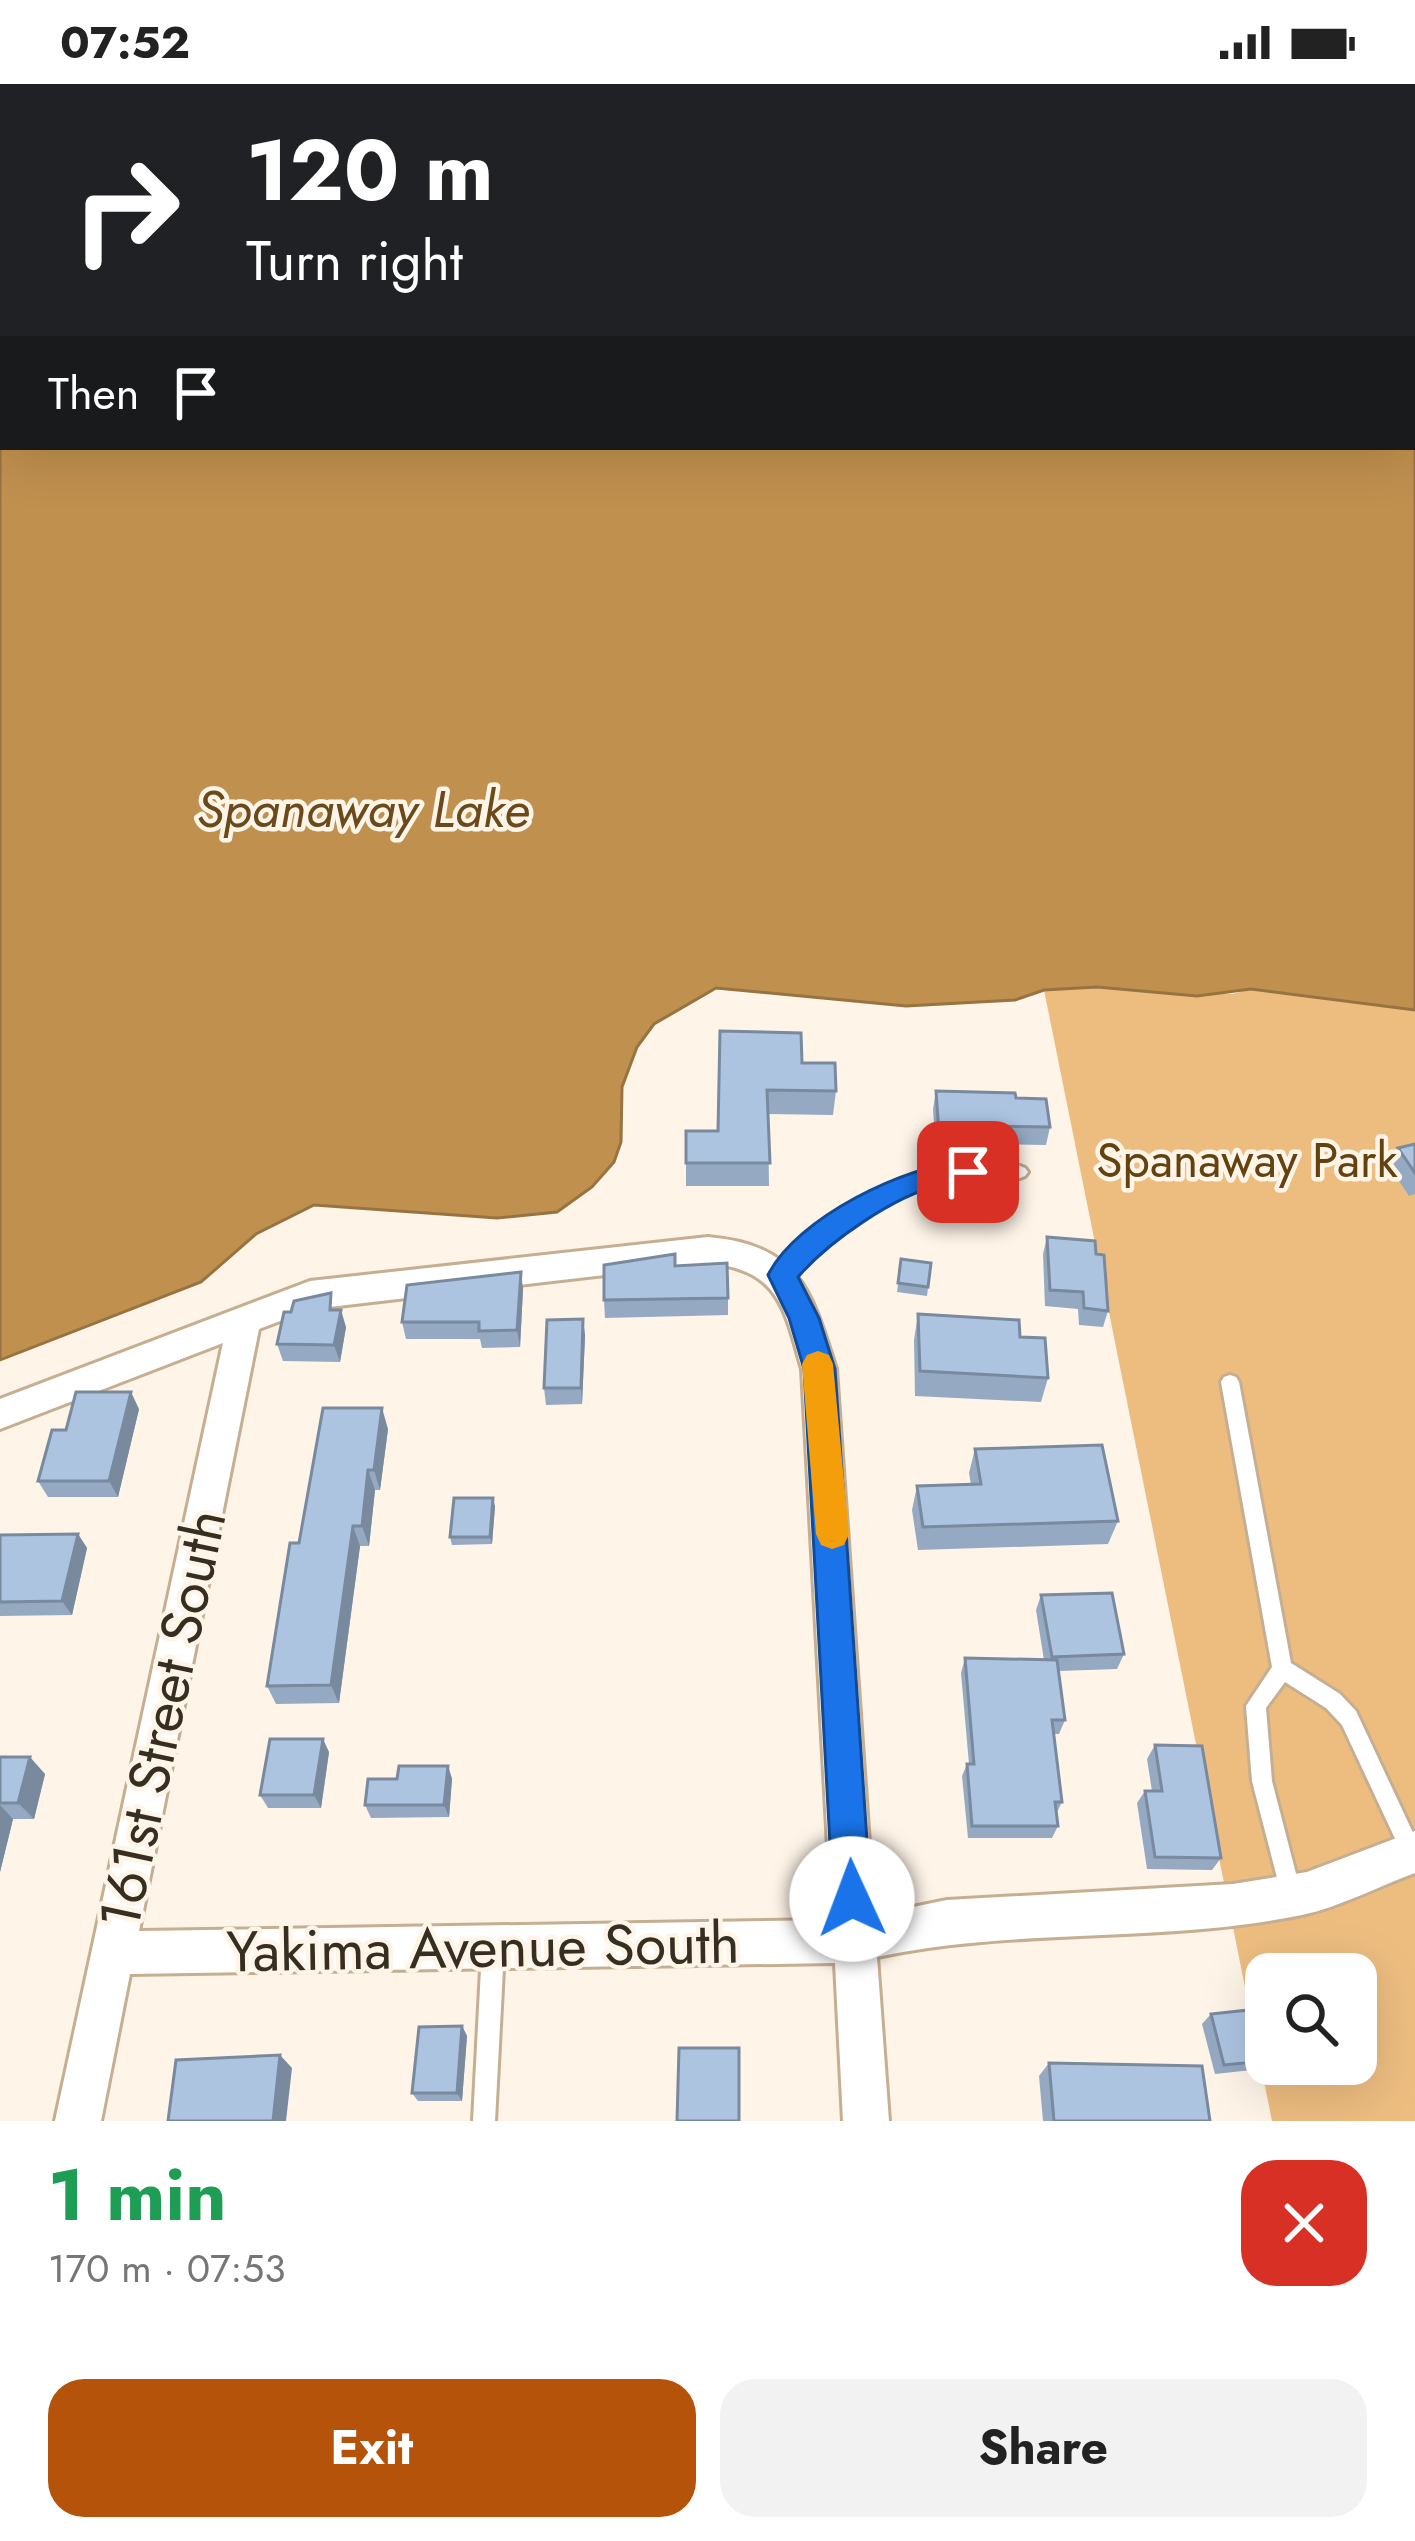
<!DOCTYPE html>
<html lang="en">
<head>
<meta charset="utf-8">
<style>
	:root { --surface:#fff; --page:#f2f2f2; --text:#222; --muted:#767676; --accent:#b45309 }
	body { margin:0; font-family:Jost,sans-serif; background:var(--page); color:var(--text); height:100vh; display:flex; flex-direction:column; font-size:45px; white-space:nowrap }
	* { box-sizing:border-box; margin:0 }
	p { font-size:39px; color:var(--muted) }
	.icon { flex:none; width:66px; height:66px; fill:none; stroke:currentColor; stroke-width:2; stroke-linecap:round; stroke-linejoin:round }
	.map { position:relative; height:2037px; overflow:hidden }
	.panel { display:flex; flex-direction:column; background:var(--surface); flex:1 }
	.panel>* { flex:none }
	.banner { position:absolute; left:0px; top:0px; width:1416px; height:366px; box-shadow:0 12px 48px #0002; background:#202124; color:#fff; overflow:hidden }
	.fabs { position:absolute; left:1245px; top:1869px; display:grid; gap:24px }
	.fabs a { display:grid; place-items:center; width:132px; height:132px; border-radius:24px; background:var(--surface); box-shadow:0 12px 48px #0002; font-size:60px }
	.pin { position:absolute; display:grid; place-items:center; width:102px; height:102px; color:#fff; margin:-51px; border-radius:24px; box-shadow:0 6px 18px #0006 }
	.me { position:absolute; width:132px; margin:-66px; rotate:358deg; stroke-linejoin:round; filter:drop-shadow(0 0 9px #0008) }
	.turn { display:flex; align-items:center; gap:42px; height:252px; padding:0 48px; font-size:54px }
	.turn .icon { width:156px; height:156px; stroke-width:2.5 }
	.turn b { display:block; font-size:84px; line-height:102px }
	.then { display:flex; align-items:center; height:114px; padding:0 48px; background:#0003; gap:24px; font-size:45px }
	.round { display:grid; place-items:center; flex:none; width:126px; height:126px; border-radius:36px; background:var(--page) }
	.headline { display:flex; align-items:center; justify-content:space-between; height:204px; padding:0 48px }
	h1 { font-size:72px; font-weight:700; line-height:90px; color:#1e9e55 }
	.cta { display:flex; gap:24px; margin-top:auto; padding:24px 48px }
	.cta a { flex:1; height:138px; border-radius:36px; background:var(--accent); color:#fff; font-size:48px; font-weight:700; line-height:138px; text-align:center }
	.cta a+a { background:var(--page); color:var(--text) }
	.status { display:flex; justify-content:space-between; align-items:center; height:84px; padding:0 60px; background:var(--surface); direction:ltr }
	.status svg { height:33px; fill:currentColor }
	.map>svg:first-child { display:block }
</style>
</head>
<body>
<div class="status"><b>07:52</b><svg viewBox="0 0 49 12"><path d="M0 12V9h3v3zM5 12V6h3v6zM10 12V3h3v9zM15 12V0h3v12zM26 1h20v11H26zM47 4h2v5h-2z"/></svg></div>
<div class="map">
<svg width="1415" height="2037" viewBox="0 0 1415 2037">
	<rect width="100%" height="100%" fill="#fef4e8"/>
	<!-- green -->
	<path fill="#edbd80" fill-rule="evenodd" d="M1097 903 1233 910 1251 905 1415 926V2037H1272L1044 906ZM1266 1890H1356V1980H1266Z"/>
	<!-- water -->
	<path fill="#c0904f" stroke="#977342" stroke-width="3" d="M339 0H1415V926L1251 905 1197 912 1097 903 1044 906 1015 916 906 922 716 904 654 940 637 963 622 1003 621 1058 614 1078 592 1103 557 1128 497 1134 314 1121 256 1150 201 1198 0 1276V159L3 363H1413V3Z"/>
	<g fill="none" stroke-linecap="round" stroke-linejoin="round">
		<defs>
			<g id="lane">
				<path d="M967 1080 1020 1082 1025 1084 1028 1088 1025 1092 1020 1094C995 1094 969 1090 944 1094 886 1105 827 1154 788 1196L782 1198 776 1196 774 1191 776 1186C825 1134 893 1083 967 1080Z"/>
				<path d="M1230 1291 1236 1293 1239 1298 1291 1579 1340 1610 1356 1627 1415 1753V1778L1412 1779 1405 1776 1342 1641 1326 1624 1285 1598 1266 1624 1272 1697 1301 1809 1298 1816 1291 1819 1284 1816 1281 1809 1252 1697 1246 1622 1272 1583 1221 1298 1224 1293Z"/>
				<path d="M493 1855 501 1858 504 1866 495 2037H473L482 1866 485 1858Z"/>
			</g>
			<path id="street" d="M708 1153C799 1161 811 1206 836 1285L874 1831 947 1816 1233 1800 1307 1788 1415 1747V1789C1379 1802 1340 1823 1302 1831 1162 1860 1017 1843 877 1873L889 2037H843L835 1879 130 1890 101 2037H55L223 1259 0 1345V1315L310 1197ZM708 1179C780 1186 784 1224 802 1285L832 1836 139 1847 259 1245 312 1225Z"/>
		</defs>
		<!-- lane casing -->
		<use href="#lane" stroke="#c6ae91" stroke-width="6"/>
		<!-- street casing -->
		<use href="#street" stroke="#c6ae91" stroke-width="6"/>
		<!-- lane -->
		<use href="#lane" fill="#fff" fill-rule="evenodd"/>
		<!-- street -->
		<use href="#street" fill="#fff" fill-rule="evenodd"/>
	</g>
	<!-- wall -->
	<g fill="#95a9c2">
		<path d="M247 0H307V3Z"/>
		<path d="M802 979 836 1007 833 1031 768 1030 769 1102H686V1047H718Z"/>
		<path d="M936 1007 1016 1014 1050 1043 1046 1061 991 1060 990 1068 936 1067 933 1025Z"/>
		<path d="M1415 1060V1110L1409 1112 1389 1082 1398 1064Z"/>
		<path d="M1047 1153 1096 1170 1108 1227 1103 1243 1079 1241 1078 1225 1045 1222 1043 1170Z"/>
		<path d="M901 1175 931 1179 927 1212 897 1208Z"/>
		<path d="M675 1182 728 1214V1231L605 1234 604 1216Z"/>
		<path d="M523 1205 520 1263 482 1264 480 1255H406L402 1238Z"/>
		<path d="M336 1226 346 1243 340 1278 283 1277 277 1260Z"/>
		<path d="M918 1230 1020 1253 1048 1294 1041 1318 915 1312 914 1256Z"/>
		<path d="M583 1235 585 1252 582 1320 546 1321 544 1304Z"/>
		<path d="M139 1325 118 1413H48L38 1397 66 1346Z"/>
		<path d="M388 1345 380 1406H375L369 1462H360L339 1619 276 1620 267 1602 299 1459Z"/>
		<path d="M975 1365 1118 1437 1108 1460 918 1466 912 1426 917 1402 971 1401 969 1389Z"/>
		<path d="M495 1422 492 1460 452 1461 450 1453Z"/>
		<path d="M78 1450 87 1464 72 1531 0 1532V1451Z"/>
		<path d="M1041 1511 1124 1570 1117 1585 1059 1587 1065 1636 1059 1650H1054L1062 1718 1056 1730 1058 1742 1052 1754H968L962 1692 967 1680H969L961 1589 965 1574 1044 1576 1036 1526Z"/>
		<path d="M1155 1661 1221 1774 1212 1786 1147 1785 1137 1719 1145 1707H1152L1147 1675Z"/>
		<path d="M329 1668 321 1724H268L260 1711Z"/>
		<path d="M0 1673 45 1690 34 1735H13L0 1788Z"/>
		<path d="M448 1682 452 1695 449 1733 371 1734 365 1721Z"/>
		<path d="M1211 1930 1266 1955 1267 1980 1261 1985 1215 1990 1202 1940Z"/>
		<path d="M462 1942 467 1952 462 2017H418L412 2009Z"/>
		<path d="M1049 1979 1210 2037H1043L1039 1992Z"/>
	</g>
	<!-- shaded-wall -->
	<g fill="#79899e">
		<path d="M521 1188 523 1205 520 1263 517 1246Z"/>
		<path d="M341 1226 346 1243 340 1278 334 1261Z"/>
		<path d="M583 1235 585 1252 582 1320 581 1304Z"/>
		<path d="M131 1308 139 1325 118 1413 109 1397Z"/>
		<path d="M382 1324 388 1345 380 1406 374 1386Z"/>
		<path d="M368 1386 375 1406 369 1462 362 1442Z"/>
		<path d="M493 1414 495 1422 492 1460 490 1453Z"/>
		<path d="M353 1442 360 1462 339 1619 331 1601Z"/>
		<path d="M78 1450 87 1464 72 1531 62 1517Z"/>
		<path d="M323 1655 329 1668 321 1724 314 1711Z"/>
		<path d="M30 1673 45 1690 34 1735 18 1719Z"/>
		<path d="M448 1682 452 1695 449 1733 444 1721Z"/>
		<path d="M0 1721 13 1735 0 1788Z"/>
		<path d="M462 1942 467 1952 462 2017 457 2009Z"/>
		<path d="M280 1971 292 1984 286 2037H273Z"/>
	</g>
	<!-- building -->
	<g fill="#adc4e1" stroke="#79899e" stroke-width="3">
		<path d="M3 43V75L0 72V44Z"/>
		<path d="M720 947 801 949 802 979H835L836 1007 767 1006 770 1079H686V1047H718Z"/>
		<path d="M936 1007 1015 1009 1016 1014 1046 1015 1050 1043 992 1042 993 1050 939 1049Z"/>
		<path d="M1415 1060V1089L1398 1064Z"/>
		<path d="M1047 1153 1095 1157 1096 1170 1104 1171 1108 1227 1084 1224 1083 1208 1050 1206Z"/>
		<path d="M675 1170V1182L727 1179 728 1214 604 1216V1181Z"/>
		<path d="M901 1175 931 1179 928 1203 898 1199Z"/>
		<path d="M521 1188 517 1246 479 1247V1238H402L407 1201Z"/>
		<path d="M331 1209 330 1226H341L334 1261 277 1260 284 1228H291L294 1217Z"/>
		<path d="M918 1230 1019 1236 1020 1253 1045 1254 1048 1294 920 1287Z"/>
		<path d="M583 1235 581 1304H544L547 1236Z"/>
		<path d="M76 1308H131L109 1397H38L52 1346H66Z"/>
		<path d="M323 1324H382L374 1386H368L362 1442H353L331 1601 267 1602 290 1459H299Z"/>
		<path d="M1102 1361 1118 1437 923 1443 917 1402 981 1400 975 1365Z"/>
		<path d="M454 1414H493L490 1453H450Z"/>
		<path d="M78 1450 62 1517 0 1518V1451Z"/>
		<path d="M1112 1509 1124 1570 1052 1573 1041 1511Z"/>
		<path d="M965 1574 1057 1576 1065 1636H1052L1062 1718H1055L1058 1742H972L967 1680H974Z"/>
		<path d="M270 1655H323L314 1711H260Z"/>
		<path d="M1155 1661 1202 1662 1221 1774 1155 1773 1145 1707H1162Z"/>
		<path d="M0 1673H30L18 1719H0Z"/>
		<path d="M399 1682H448L444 1721H365L368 1695H397Z"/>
		<path d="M1258 1925 1266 1955V1977L1224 1981 1211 1930Z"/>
		<path d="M462 1942 457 2009H412L419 1943Z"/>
		<path d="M679 1964H739V2037H677Z"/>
		<path d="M280 1971 273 2037H168L176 1976Z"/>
		<path d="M1049 1979 1202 1982 1210 2037H1054Z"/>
	</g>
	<!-- route -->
	<path fill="#1a73e8" stroke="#114b97" stroke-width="3" d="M968 1077 977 1080 982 1088 977 1096C965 1100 953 1098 940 1101 894 1112 829 1157 798 1193L819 1234 835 1285 871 1815 865 1829 852 1834 839 1829 833 1815 804 1285 789 1234 768 1191C796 1134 907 1080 968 1077Z"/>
	<!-- slow -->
	<path fill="#f59e0b" d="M818 1267 829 1271 833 1280 849 1450 844 1461 832 1465 821 1461 816 1450 802 1280 807 1271Z"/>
	<g text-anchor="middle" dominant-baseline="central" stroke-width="9" stroke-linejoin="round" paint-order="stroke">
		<!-- park labels -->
		<g font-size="48" fill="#63420f" stroke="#fef4e8">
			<text x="1247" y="1076">Spanaway Park</text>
		</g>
		<!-- water labels -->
		<g font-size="51" font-style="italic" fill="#6b4918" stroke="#fef4e8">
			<text x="363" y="725">Spanaway Lake</text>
		</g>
		<!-- near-street labels -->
		<g font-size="57" fill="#372e22" stroke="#fef4e8">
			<text transform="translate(162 1635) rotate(-78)">161st Street South</text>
			<text transform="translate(483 1863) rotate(-1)">Yakima Avenue South</text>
		</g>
	</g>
</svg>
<div class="fabs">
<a><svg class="icon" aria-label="search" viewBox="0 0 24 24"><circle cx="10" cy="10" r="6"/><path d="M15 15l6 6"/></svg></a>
</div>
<div class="pin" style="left:968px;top:1088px;background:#d93025"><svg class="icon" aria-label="arrive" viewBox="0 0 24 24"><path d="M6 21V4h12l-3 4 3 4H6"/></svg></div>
<svg class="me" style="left:852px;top:1815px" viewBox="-20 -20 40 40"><circle r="19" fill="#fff"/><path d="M0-13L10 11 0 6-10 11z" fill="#1a73e8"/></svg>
<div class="banner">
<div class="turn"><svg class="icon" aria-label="right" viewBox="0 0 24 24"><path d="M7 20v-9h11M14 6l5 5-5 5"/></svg><div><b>120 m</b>Turn right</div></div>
<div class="then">Then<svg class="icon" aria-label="arrive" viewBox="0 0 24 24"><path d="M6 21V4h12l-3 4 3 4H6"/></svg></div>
</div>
</div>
<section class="panel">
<div class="headline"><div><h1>1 min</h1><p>170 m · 07:53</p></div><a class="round" style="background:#d93025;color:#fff"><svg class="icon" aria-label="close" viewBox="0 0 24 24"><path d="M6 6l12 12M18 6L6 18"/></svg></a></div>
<div class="cta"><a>Exit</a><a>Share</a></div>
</section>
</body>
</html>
